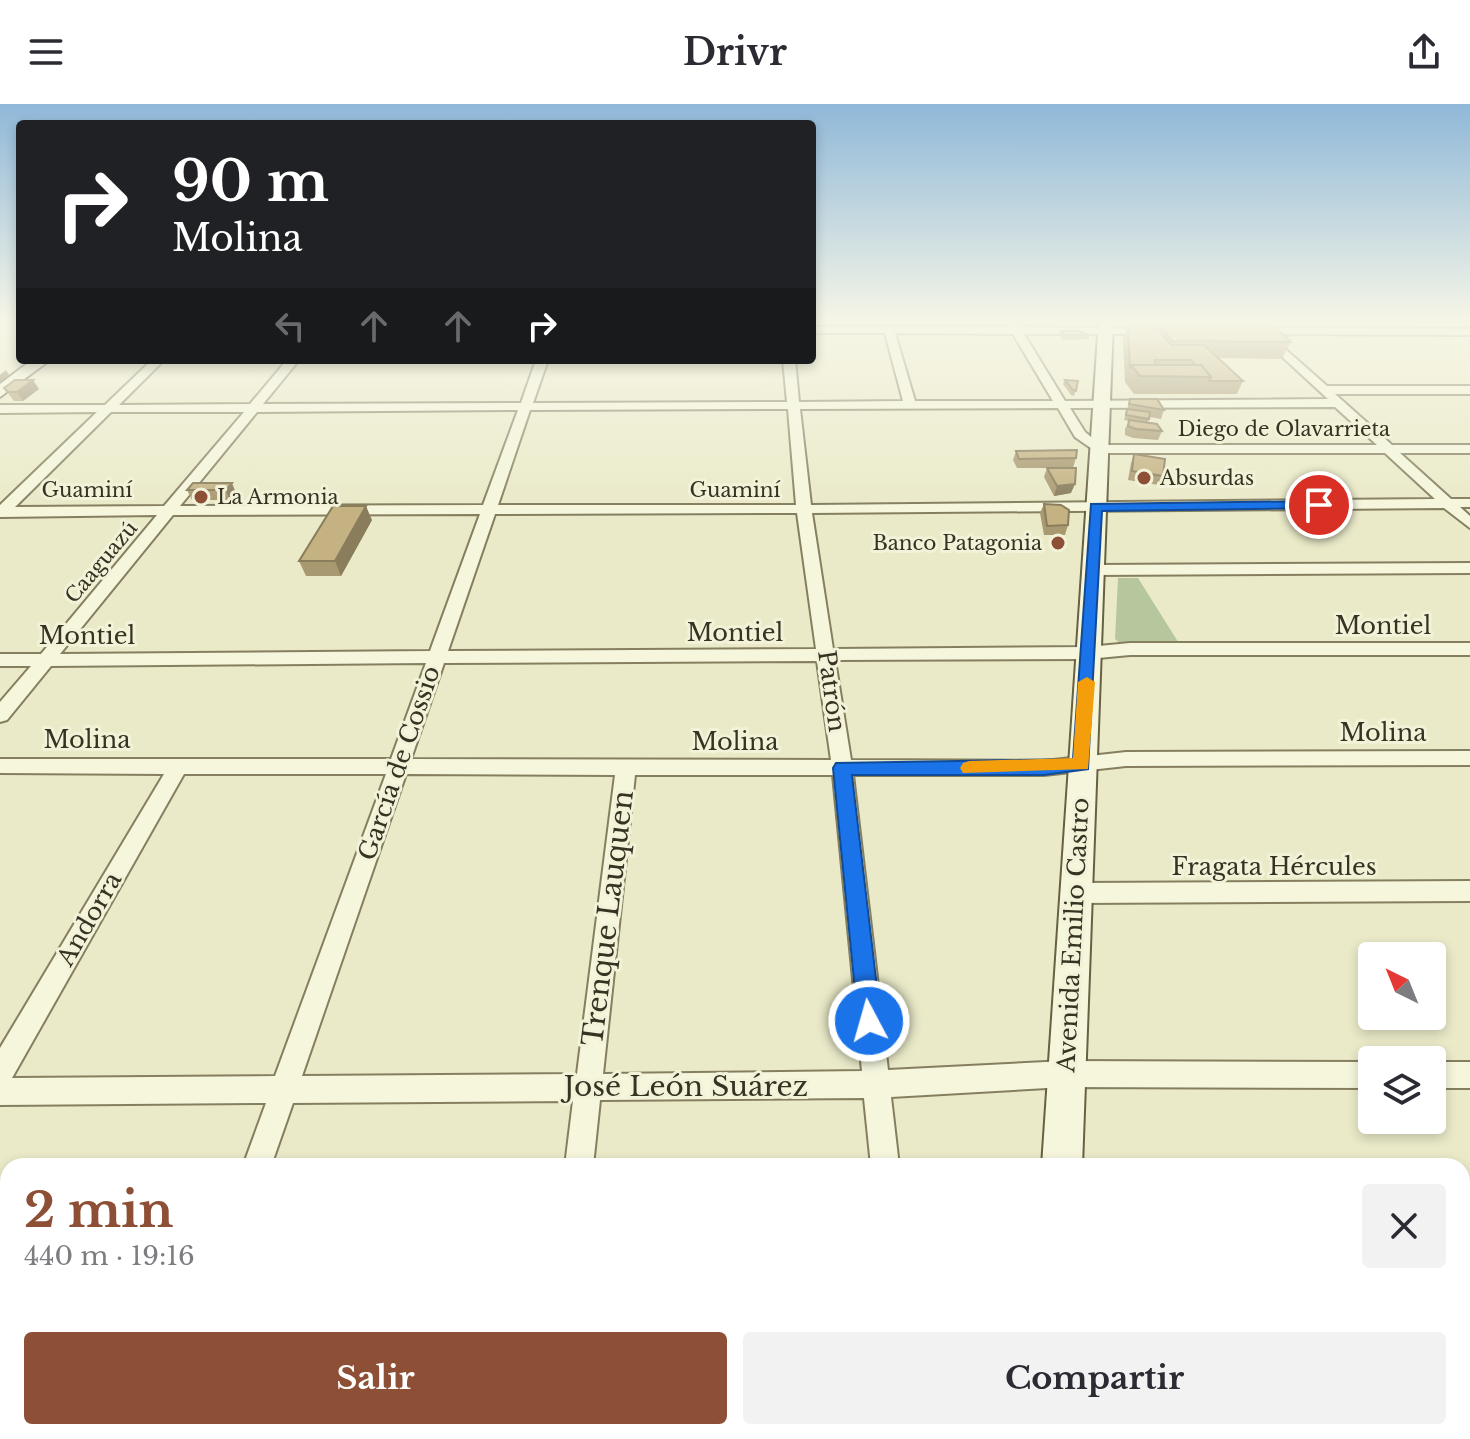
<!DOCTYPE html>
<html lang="es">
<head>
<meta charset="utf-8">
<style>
	:root { --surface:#fff; --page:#f2f2f3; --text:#2b2b33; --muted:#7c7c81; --accent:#8d5036 }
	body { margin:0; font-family:"Libre Baskerville",serif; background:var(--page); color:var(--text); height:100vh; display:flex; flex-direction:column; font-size:30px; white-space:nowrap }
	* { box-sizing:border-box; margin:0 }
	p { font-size:26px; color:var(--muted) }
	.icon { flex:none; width:44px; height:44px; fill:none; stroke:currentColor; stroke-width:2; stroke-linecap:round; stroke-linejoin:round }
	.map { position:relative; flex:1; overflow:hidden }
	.details { position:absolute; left:0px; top:1054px; width:1470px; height:282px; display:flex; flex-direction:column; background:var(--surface); border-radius:24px 24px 0 0; box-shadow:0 4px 12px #0003 }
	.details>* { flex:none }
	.guide { position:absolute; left:16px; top:16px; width:800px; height:244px; border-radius:8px; box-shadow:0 4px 12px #0003; background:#202124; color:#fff; overflow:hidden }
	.needle { width:52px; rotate:317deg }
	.tools { position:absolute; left:1358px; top:838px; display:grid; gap:16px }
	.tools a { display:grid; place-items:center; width:88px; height:88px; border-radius:8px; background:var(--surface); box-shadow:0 4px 12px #0003; font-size:40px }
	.pin { position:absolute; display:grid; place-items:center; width:68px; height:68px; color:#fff; margin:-34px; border:4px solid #fff; border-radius:50%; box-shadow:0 2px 8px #0007 }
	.me { position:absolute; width:88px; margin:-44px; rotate:354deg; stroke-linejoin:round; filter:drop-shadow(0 0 6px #0008) }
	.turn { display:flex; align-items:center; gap:28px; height:168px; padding:0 24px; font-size:36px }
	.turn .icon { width:104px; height:104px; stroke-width:2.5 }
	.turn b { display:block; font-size:56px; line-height:68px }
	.lanes { display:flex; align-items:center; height:76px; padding:0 24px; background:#0003; justify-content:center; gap:40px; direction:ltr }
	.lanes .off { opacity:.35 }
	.round { display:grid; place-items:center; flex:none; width:84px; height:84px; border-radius:8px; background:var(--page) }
	.headline { display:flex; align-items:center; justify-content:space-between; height:136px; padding:0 24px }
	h1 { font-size:48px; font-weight:700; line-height:60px; color:var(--accent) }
	.primary-button { display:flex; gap:16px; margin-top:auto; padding:16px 24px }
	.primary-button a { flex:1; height:92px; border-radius:8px; background:var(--accent); color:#fff; font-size:32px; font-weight:700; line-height:92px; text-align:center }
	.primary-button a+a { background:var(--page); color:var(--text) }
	header { display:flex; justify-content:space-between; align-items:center; height:104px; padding:0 24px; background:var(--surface); font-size:36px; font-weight:700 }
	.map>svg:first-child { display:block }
</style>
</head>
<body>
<header><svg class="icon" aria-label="menu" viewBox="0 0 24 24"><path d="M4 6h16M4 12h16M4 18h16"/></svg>Drivr<svg class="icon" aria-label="share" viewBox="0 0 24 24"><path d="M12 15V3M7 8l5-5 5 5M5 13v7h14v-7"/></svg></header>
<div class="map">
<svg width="1470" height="1335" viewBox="0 0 1470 1335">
	<rect width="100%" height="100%" fill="#eaeac9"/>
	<!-- green -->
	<path fill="#b6c79e" d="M1118 474H1138L1180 541H1122L1115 535Z"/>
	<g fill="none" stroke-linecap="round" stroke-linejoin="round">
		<defs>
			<g id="street">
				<path d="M1007 216H1015L1020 223 1156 225V229L1152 230H1024L1065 297 1328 295 1265 237 1225 216H1239L1254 224 1470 225V231L1268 230 1327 282H1470V290H1335L1392 341H1470V349H1400L1451 395H1470V403H1460L1470 412V424L1444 404 812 409 833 545 1088 543 1130 539H1470V551H1130L1088 555 835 556 851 656 1044 657 1126 648 1470 647V661L1126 662 1044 671H853L888 966 1065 957 1372 958V984L1065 983 891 993 899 1062H871L864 994 600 996 593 1062H565L573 997 293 999 271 1062H243L266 999 0 1001V944L164 670 0 669V655H391L426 559 51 562 7 616 0 618V598L31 562H0V550H41L157 411 0 413V401L97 308 0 309V301H105L152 256H164L119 301 250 300 287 256H299L263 300 521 299 536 256H548L533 299 787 298 783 256H795L799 298 903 297 885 229H812V223H1009ZM895 229 1013 230 1053 297H915ZM1335 303 1377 341H1101L1085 328 1070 304ZM1058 304 1075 333 1098 349H1385L1435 395 811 401 800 305ZM788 305 796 401H498L530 306ZM518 306 483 401 180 402 257 308ZM111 308H244L164 402 15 403ZM797 409 816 545 448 547 495 410ZM480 410 430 547 60 550 173 411ZM817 557 831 656 411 655 444 559ZM184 670H386L275 972 12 974ZM406 670 615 671 577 970 302 972ZM635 671H833L862 967 603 970Z"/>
				<path d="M1470 459V469L1094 471 1086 466 1094 461Z"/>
				<path d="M1470 777V797L1078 799 1070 796 1067 789 1070 782 1078 779Z"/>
				<rect x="1432" y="958" width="38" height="26"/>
				<rect x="1462" y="1195" width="8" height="32"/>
				<path d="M146 1328H180L177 1335H143Z"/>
				<path d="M533 1328H567L566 1335H532Z"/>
				<path d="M897 1328H931L932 1335H898Z"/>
			</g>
			<g id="secondary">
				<path d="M1099 216H1113L1082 1062H1042Z"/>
				<path d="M32 256H50L0 293V280Z"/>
				<rect x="1030" y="1328" width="48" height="7"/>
			</g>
		</defs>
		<!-- street casing -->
		<use href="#street" stroke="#857f60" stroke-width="4"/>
		<!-- secondary casing -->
		<use href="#secondary" stroke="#676043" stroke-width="4"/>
		<!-- street -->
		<use href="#street" fill="#f5f6dc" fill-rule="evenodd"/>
		<!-- secondary -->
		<use href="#secondary" fill="#f5f6dc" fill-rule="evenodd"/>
	</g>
	<!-- wall -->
	<g fill="#a99971">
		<path d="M1152 216H1263L1291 238 1282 255 1218 254 1243 277 1237 290H1134L1125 278 1123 235 1128 222 1151 220Z"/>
		<path d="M1061 227 1090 231 1088 235 1063 236 1059 231Z"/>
		<path d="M1065 276 1078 277 1074 292 1071 291 1063 280Z"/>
		<path d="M4 284 39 285 23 297H14Z"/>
		<path d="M1130 295 1164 306 1161 315 1149 313 1148 319 1162 327 1158 336 1133 334 1125 331V325L1129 317 1124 316Z"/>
		<path d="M1016 347 1076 354 1073 364 1071 389 1054 392 1044 373 1047 364H1066H1017L1013 356Z"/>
		<path d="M1134 350 1163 372 1159 381 1128 376 1131 359Z"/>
		<path d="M193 379 236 389 230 396H192L187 386Z"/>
		<path d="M1044 400 1068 421 1065 431H1044L1040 409Z"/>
		<path d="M372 416 341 472H306L299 457Z"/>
	</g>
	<!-- shaded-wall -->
	<g fill="#897d5c">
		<path d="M6 266 9 271 0 278V271Z"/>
		<path d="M33 276 39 285 23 297 17 288Z"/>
		<path d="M232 379 236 389 230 396 226 386Z"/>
		<path d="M1075 380 1071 389 1054 392 1057 382Z"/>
		<path d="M366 402 372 416 341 472 335 457Z"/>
	</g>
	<!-- building -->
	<g fill="#c4b283" stroke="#897d5c" stroke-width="2">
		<path d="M1155 216H1263L1270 218 1291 238 1172 237Z"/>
		<path d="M1153 220 1171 241H1204L1243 277H1209L1211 273 1201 261H1195L1191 256H1155V261H1131L1130 265 1128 222Z"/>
		<path d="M1061 227H1079L1090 231H1064Z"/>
		<path d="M1131 261H1201L1211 273 1140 272Z"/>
		<path d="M15 276H33L17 288H8L4 284Z"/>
		<path d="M1065 276 1078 277 1076 287 1073 286Z"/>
		<path d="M1130 295H1157L1164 306 1129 300Z"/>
		<path d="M1127 305 1150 308 1149 315 1126 311Z"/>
		<path d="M1129 316 1157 320 1162 327 1136 325 1128 322Z"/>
		<path d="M1077 346 1076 354 1019 355 1016 347Z"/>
		<path d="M1134 350 1165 355 1163 372 1132 367Z"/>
		<path d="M1047 364H1076L1075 380 1057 382Z"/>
		<path d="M193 379H232L226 386H187Z"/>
		<path d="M1044 400 1061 401 1069 406 1068 421 1047 422Z"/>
		<path d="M333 402H366L335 457H299Z"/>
	</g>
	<!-- sky -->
	<linearGradient id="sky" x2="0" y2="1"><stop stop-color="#8fb8d8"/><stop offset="0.54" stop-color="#f6f6e7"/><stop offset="1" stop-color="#f6f6e7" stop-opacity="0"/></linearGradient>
	<rect width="1470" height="403" fill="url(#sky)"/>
	<!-- route -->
	<path fill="#1a73e8" stroke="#114b97" stroke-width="2" d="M1319 397 1324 398V404L1102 407 1088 665 1044 671H852L881 917 877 925 869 928 861 925 858 917 833 664 836 659 1073 655 1091 400Z"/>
	<!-- slow -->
	<path fill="#f59e0b" d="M1087 573 1095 578 1088 665 963 669 960 664 963 659 969 657 1073 654 1078 578Z"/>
	<!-- markers -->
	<g fill="#8d5036" stroke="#f2f2d8" stroke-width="3">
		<circle cx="1144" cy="374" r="8"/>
		<circle cx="201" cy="393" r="8"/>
		<circle cx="1058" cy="439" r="8"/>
	</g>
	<g text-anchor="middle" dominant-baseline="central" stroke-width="6" stroke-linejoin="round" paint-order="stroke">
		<!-- far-street labels -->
		<g font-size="20" fill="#373222" stroke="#f2f2d8">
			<text x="1284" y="325">Diego de Olavarrieta</text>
			<text x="87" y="386">Guaminí</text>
			<text x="735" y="386">Guaminí</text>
			<text transform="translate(101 458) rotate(-50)">Caaguazú</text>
		</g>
		<!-- far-poi labels -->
		<g font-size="20" fill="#373222" stroke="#f2f2d8" text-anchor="start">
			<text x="1160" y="374">Absurdas</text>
			<text x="217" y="393">La Armonia</text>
			<text x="1042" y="439" text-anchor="end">Banco Patagonia</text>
		</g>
		<!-- street labels -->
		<g font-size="24" fill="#373222" stroke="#f2f2d8">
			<text x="1383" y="521">Montiel</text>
			<text x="735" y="528">Montiel</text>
			<text x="87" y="531">Montiel</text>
			<text transform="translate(832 587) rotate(82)">Patrón</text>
			<text x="1383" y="628">Molina</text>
			<text x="87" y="635">Molina</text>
			<text x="735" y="637">Molina</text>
			<text transform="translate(399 659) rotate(-71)">García de Cossio</text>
			<text x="1274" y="762">Fragata Hércules</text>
			<text transform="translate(89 815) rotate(-60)">Andorra</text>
			<text transform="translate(1073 831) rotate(-87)">Avenida Emilio Castro</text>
		</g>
		<!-- near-street labels -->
		<g font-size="28" fill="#373222" stroke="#f2f2d8">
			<text transform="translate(608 814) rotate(-83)">Trenque Lauquen</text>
			<text x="686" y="982">José León Suárez</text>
		</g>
	</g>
</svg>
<div class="tools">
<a><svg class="needle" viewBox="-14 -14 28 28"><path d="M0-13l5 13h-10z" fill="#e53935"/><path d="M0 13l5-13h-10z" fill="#7c7c81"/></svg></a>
<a><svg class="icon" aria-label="layers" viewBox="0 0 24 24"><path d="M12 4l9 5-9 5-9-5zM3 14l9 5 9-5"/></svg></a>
</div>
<div class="pin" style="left:1319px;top:401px;background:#d93025"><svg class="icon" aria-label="arrive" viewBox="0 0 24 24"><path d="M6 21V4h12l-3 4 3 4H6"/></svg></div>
<svg class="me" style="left:869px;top:917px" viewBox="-20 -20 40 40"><circle r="17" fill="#1a73e8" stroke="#fff" stroke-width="3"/><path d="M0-11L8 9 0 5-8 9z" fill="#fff"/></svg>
<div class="guide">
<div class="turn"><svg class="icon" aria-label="right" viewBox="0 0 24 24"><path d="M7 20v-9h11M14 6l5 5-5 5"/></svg><div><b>90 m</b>Molina</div></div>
<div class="lanes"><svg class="icon off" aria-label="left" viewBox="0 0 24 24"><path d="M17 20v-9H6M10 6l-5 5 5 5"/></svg><svg class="icon off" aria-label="ahead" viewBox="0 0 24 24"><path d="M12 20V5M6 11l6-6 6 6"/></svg><svg class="icon off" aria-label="ahead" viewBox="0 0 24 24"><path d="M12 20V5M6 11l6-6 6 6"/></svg><svg class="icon" aria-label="right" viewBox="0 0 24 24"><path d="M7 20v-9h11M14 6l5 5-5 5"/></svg></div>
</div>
<section class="details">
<div class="headline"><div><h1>2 min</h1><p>440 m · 19:16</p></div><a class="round"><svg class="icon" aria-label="close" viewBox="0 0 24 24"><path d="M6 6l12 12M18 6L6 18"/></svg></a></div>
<div class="primary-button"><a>Salir</a><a>Compartir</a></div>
</section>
</div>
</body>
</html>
